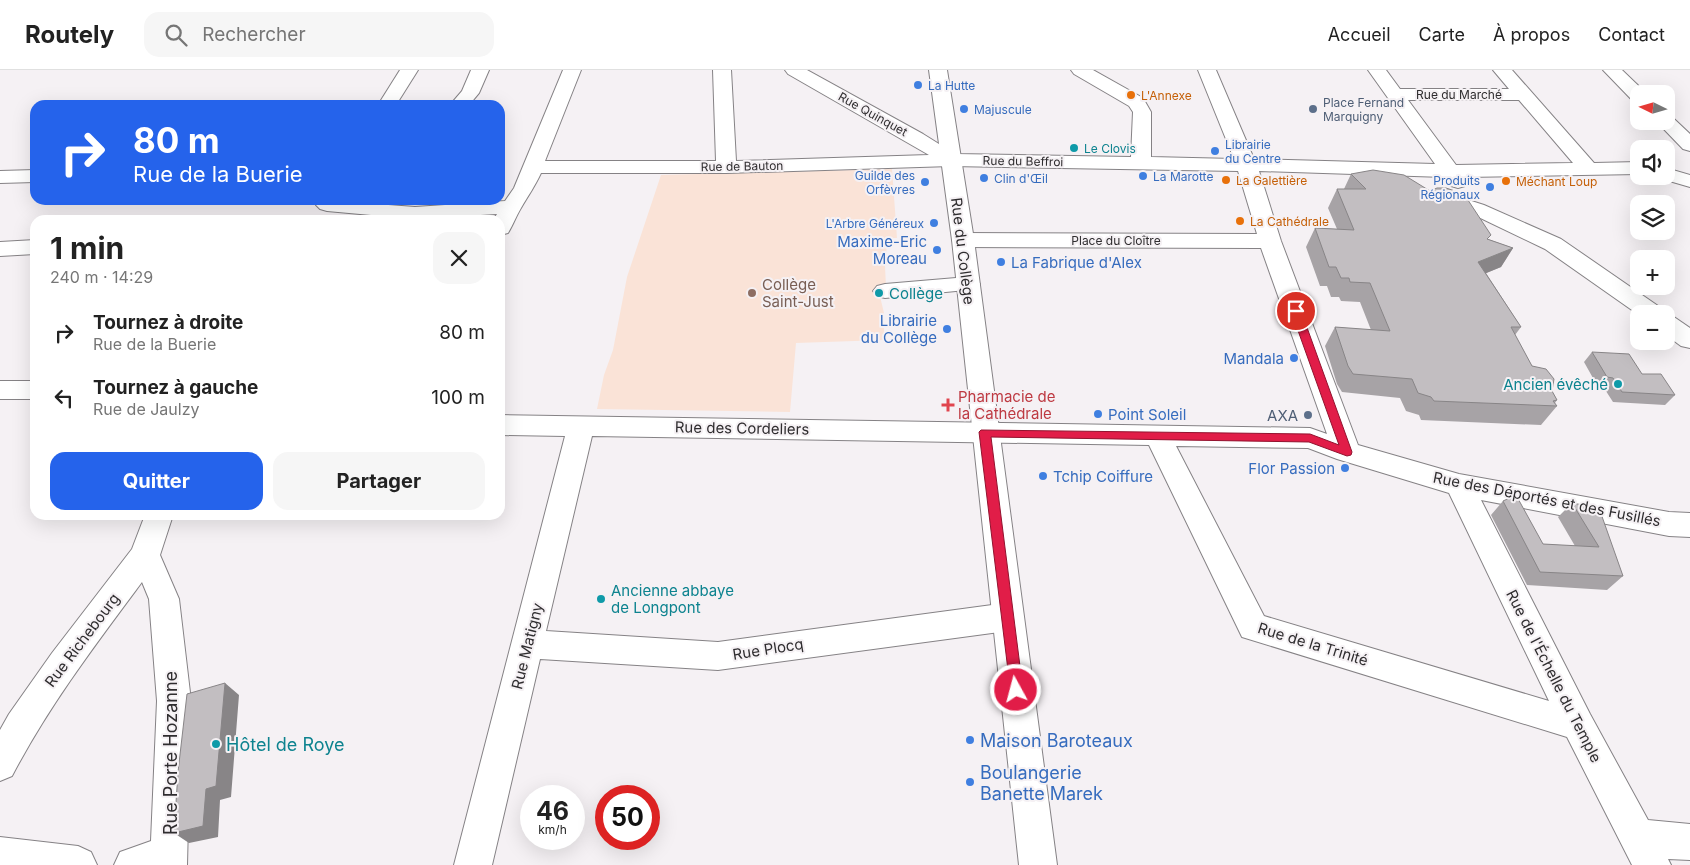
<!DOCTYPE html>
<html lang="fr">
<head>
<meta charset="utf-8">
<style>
	:root { --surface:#fff; --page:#f6f6f6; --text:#222; --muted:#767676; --line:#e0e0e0; --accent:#2563eb }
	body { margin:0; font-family:Inter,sans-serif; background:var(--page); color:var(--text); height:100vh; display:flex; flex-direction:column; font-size:19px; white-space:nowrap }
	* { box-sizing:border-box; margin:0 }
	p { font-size:16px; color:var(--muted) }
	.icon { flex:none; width:28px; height:28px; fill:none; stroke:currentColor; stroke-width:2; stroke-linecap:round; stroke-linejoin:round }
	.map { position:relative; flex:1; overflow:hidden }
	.side { position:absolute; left:30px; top:145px; width:475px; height:305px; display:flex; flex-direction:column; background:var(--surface); border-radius:15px; box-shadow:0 5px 20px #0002 }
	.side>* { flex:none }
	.top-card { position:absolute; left:30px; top:30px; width:475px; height:105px; border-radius:15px; box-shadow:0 5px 20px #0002; background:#2563eb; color:#fff; overflow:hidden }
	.needle { width:32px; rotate:275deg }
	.buttons { position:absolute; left:1630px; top:15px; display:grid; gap:10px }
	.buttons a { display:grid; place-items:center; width:45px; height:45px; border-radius:10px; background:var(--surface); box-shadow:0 5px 20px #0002; font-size:25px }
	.speed { position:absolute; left:520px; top:715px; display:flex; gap:10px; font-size:25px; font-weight:700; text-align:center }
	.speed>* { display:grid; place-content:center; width:65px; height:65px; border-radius:50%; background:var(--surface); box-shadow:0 5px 20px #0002; line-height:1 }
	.speed small { font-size:12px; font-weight:400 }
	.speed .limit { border:8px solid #d22; background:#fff; color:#111 }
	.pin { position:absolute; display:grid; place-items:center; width:42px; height:42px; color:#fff; margin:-21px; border:2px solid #fff; border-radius:50%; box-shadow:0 1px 5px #0007 }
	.me { position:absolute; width:55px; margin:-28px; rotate:353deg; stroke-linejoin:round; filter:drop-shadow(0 0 4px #0008) }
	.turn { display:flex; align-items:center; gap:18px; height:105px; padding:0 20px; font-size:22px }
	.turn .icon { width:65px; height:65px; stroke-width:2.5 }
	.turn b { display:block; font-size:35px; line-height:42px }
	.round { display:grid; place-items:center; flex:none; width:52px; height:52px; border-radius:15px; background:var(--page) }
	.headline { display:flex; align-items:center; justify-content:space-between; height:85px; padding:0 20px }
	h1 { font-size:30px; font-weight:700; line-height:38px }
	.primary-button { display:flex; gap:10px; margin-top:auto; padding:10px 20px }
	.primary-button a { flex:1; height:58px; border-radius:15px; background:var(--accent); color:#fff; font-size:20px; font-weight:700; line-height:58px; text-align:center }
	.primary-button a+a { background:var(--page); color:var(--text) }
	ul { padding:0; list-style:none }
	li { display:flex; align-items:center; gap:15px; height:65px; padding:0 20px }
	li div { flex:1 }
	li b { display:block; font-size:19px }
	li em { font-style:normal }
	header { display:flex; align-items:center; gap:30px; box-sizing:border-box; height:70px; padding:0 25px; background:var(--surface); border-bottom:1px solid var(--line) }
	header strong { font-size:24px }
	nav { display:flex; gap:28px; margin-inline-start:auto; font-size:18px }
	.search { width:350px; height:45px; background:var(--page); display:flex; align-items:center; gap:12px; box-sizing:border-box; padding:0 18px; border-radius:15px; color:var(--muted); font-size:19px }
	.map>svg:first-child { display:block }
</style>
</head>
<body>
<header>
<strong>Routely</strong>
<div class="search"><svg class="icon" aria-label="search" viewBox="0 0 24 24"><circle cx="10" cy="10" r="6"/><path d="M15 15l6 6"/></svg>Rechercher</div>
<nav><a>Accueil</a><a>Carte</a><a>À propos</a><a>Contact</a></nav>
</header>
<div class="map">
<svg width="1690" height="795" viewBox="0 0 1690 795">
	<rect width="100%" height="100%" fill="#f5f1f4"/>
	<!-- education -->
	<path fill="#fae3d7" d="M892 99 897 168H887L886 194 885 196 886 217 878 218 884 243V270L796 273 790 342 597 339 604 305 613 280 627 207 661 105Z"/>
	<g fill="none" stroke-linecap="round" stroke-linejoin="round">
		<defs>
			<g id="street">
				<path d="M400 0H418L396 35H378Z"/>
				<path d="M471 0H489L479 23 469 35H450L462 21Z"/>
				<path d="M563 0H581L545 91H716L713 0H731L736 91 929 85 788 4 785 0H807L923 64 955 84 1131 87 1133 42 1129 36 1074 4 1071 0H1093L1143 28 1151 42V87L1234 89 1198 0H1216L1254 89 1435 94 1368 0H1386L1400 19H1509L1493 0H1512L1594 93 1639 92V104L1465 107 1468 112 1465 116 1458 118 1451 116 1444 107 1259 101 1281 171 1358 375 1459 404 1669 442 1690 443V467L1669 466 1481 430 1590 644 1648 750 1690 754V790L1668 789 1671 795H1632L1567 667 1242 567 1149 375 592 366 546 561 718 572 1007 533 1018 537 1023 547 1018 557 1007 561 718 600 540 589 492 795H454L565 366 500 365V345L1310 358 1327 364 1261 178 963 177 955 175 952 170 955 165 963 163 1257 164 1238 101 951 96 726 103H541C535 116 528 126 521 138 516 146 513 155 508 163L500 165V150H493L497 144 415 149 327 141 320 139 316 135 322 130 415 137 505 131 514 118ZM1408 30H1519L1573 93 1456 95ZM1176 376 1308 378 1337 389 1449 423 1549 631 1264 546Z"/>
				<path d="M1603 0H1622L1647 24H1639V31L1632 30Z"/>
				<path d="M1666 46 1672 47 1690 64V81L1683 79 1656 51H1666Z"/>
				<path d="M1666 98 1690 105V117L1659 108 1657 106H1666Z"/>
				<path d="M35 100V112L0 113V101Z"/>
				<path d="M1437 120 1484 135 1561 169 1661 238 1665 244H1639V245L1545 179 1470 143 1430 130 1427 126 1430 122Z"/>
				<path d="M35 170V184L0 186V172Z"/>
				<path d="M968 207 976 209 980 214 976 219 885 228 877 226 873 221 877 216 885 214Z"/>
				<path d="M1666 245 1674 247 1690 258V278L1681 276 1666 265Z"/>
				<rect x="0" y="311" width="35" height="18"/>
				<path d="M145 445H173L160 485 179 529 191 631 187 795H114L120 782 151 771 157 631 149 529 142 512C95 575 48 637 12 706L0 711V660L9 644 52 583 132 479Z"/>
				<path d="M0 767 78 776 91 782 97 795H0Z"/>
			</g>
			<path id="secondary" d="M929 0H947L974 170 1057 795H1019L952 170Z"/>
		</defs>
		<!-- street casing -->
		<use href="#street" stroke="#858285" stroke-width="2"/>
		<!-- secondary casing -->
		<use href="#secondary" stroke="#858285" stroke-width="2"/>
		<!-- street -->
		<use href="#street" fill="#fff" fill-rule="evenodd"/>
		<!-- secondary -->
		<use href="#secondary" fill="#fff" fill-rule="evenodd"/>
	</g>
	<!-- wall -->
	<g fill="#a7a3a6">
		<path d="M1351 104 1488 169 1513 178 1501 197 1486 203 1521 257 1515 265 1532 296 1552 321 1557 330 1555 333 1557 336 1541 355 1421 350 1419 345 1406 341 1400 328 1342 322 1337 314 1325 276 1335 257 1371 260 1360 232 1341 231 1339 227H1331L1327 216H1320L1306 177 1315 158 1337 159 1328 138 1337 119H1344Z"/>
		<path d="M395 130H431L429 134H397Z"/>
		<path d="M1592 282 1642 304 1675 325 1665 335 1613 332 1604 318 1598 317 1584 292Z"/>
		<path d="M1503 431 1543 474 1575 476 1558 447 1572 433 1623 506 1607 520 1527 515 1491 445Z"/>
	</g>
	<!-- shaded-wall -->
	<g fill="#888587">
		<path d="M427 130H431L429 134Z"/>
		<path d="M1513 178 1501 197 1467 211 1478 192Z"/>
		<path d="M225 613 239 625 231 727 220 730 218 767 189 773 174 763 206 719Z"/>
	</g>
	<!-- building -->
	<g fill="#c2bec1" stroke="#888587">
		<path d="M1373 100 1404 105 1430 121 1437 118H1446L1464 124 1491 165 1487 169 1513 178 1478 192 1521 257H1511L1532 296 1546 299 1554 309 1552 321 1557 330 1553 331 1557 336 1434 331 1431 327 1418 323 1412 309 1353 304 1348 296 1335 257 1390 261 1370 213 1350 212 1349 208H1341L1336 197H1329L1315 158 1354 160 1337 119H1366L1351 104Z"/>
		<path d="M1592 282 1629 284 1642 304H1661L1675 325 1622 322 1613 308 1607 307Z"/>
		<path d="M1516 425 1543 474 1599 477 1572 433 1599 438 1623 506 1540 502 1503 431Z"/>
		<path d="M225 613 216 716 206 719 203 756 174 763 178 702 187 624Z"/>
	</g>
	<!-- route -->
	<path fill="#e11d48" stroke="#92132f" d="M1296 238 1301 241 1352 382 1351 385 1347 386 1309 372 991 367 1023 620 1021 625 1016 626 1011 625 979 362 981 360 1310 364 1339 375 1291 241Z"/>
	<!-- markers -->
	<g fill="#3f7fe0" stroke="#f5f1f4" stroke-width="2">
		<circle cx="918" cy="15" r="5"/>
		<circle cx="964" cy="39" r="5"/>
		<circle cx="1215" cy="81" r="5"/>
		<circle cx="1143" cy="106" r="5"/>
		<circle cx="984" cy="108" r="5"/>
		<circle cx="925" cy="112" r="5"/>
		<circle cx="1490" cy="117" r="5"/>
		<circle cx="934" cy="153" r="5"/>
		<circle cx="937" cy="180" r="5"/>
		<circle cx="1001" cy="192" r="5"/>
		<circle cx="947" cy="259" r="5"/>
		<circle cx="1294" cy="288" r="5"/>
		<circle cx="1098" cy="344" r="5"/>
		<circle cx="1345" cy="398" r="5"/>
		<circle cx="1043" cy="406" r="5"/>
		<circle cx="970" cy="670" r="5"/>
		<circle cx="970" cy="712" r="5"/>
	</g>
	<g fill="#e8710a" stroke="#f5f1f4" stroke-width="2">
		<circle cx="1131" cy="25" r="5"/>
		<circle cx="1226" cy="110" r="5"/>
		<circle cx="1506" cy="111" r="5"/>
		<circle cx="1240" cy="151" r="5"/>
	</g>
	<g fill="#5c6f8a" stroke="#f5f1f4" stroke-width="2">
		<circle cx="1313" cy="39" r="5"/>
		<circle cx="1308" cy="345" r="5"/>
	</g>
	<g fill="#0f9aa8" stroke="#f5f1f4" stroke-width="2">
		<circle cx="1074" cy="78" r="5"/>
		<circle cx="879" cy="223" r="5"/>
		<circle cx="1618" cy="314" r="5"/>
		<circle cx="601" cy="529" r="5"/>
		<circle cx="216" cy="674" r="5"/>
	</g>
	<circle fill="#8d6e63" stroke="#f5f1f4" stroke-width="2" cx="752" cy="223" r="5"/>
	<path fill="#e0444e" stroke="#f5f1f4" stroke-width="2" d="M945.5 327.5h5v5h5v5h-5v5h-5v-5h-5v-5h5z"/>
	<g text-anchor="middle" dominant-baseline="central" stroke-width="4" stroke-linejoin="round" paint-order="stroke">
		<!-- far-shop labels -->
		<g font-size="12" fill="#366cbe" stroke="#f5f1f4" text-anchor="start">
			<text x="928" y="15">La Hutte</text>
			<text x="974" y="39">Majuscule</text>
			<text x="1225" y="74">Librairie<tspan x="1225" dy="14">du Centre</tspan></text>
			<text x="915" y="105" text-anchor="end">Guilde des<tspan x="915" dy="14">Orfèvres</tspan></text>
			<text x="1153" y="106">La Marotte</text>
			<text x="994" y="108">Clin d'Œil</text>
			<text x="1480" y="110" text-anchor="end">Produits<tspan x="1480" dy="14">Régionaux</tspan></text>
			<text x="924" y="153" text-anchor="end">L'Arbre Généreux</text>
		</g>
		<!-- far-street labels -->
		<g font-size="12" fill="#2f2d2f" stroke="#f5f1f4">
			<text x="1459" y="24">Rue du Marché</text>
			<text transform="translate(873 44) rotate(29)">Rue Quinquet</text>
			<text transform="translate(1023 91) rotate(1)">Rue du Beffroi</text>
			<text transform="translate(742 96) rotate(-1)">Rue de Bauton</text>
			<text x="1116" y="170">Place du Cloître</text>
		</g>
		<!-- far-food labels -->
		<g font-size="12" fill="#c56008" stroke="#f5f1f4" text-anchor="start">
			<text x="1141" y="25">L'Annexe</text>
			<text x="1236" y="110">La Galettière</text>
			<text x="1516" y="111">Méchant Loup</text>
			<text x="1250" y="151">La Cathédrale</text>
		</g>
		<!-- far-service labels -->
		<g font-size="12" fill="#4e5e75" stroke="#f5f1f4" text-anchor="start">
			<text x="1323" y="32">Place Fernand<tspan x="1323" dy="14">Marquigny</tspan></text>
		</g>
		<!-- far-culture labels -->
		<g font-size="12" fill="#0d838f" stroke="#f5f1f4" text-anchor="start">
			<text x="1084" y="78">Le Clovis</text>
		</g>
		<!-- shop labels -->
		<g font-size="15" fill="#366cbe" stroke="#f5f1f4" text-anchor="end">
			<text x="927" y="171">Maxime-Eric<tspan x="927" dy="17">Moreau</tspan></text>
			<text x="1011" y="192" text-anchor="start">La Fabrique d'Alex</text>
			<text x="937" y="250">Librairie<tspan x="937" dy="17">du Collège</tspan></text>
			<text x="1284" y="288">Mandala</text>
			<text x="1108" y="344" text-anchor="start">Point Soleil</text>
			<text x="1335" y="398">Flor Passion</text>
			<text x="1053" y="406" text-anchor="start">Tchip Coiffure</text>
		</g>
		<!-- street labels -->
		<g font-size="15" fill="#2f2d2f" stroke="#f5f1f4">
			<text transform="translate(963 181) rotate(83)">Rue du Collège</text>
			<text transform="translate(742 358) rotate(1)">Rue des Cordeliers</text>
			<text transform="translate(1547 429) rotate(11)">Rue des Déportés et des Fusillés</text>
			<text transform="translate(82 570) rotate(-53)">Rue Richebourg</text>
			<text transform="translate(1313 574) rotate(17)">Rue de la Trinité</text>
			<text transform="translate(527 576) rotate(-76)">Rue Matigny</text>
			<text transform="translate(768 579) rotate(-9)">Rue Plocq</text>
			<text transform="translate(1554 606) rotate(63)">Rue de l'Échelle du Temple</text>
		</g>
		<!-- education labels -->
		<g font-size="15" fill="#785e54" stroke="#f5f1f4" text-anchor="start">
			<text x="762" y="214">Collège<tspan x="762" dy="17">Saint-Just</tspan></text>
		</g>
		<!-- culture labels -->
		<g font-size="15" fill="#0d838f" stroke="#f5f1f4" text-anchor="start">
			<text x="889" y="223">Collège</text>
			<text x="1608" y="314" text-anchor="end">Ancien évêché</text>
			<text x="611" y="520">Ancienne abbaye<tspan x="611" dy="17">de Longpont</tspan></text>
		</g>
		<!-- health labels -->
		<g font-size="15" fill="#be3a42" stroke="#f5f1f4" text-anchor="start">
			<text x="958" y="326">Pharmacie de<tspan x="958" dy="17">la Cathédrale</tspan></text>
		</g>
		<!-- service labels -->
		<g font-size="15" fill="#4e5e75" stroke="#f5f1f4" text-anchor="end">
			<text x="1298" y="345">AXA</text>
		</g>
		<!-- near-shop labels -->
		<g font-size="18" fill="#366cbe" stroke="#f5f1f4" text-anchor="start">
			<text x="980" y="670">Maison Baroteaux</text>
			<text x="980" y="702">Boulangerie<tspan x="980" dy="21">Banette Marek</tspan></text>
		</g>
		<!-- near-culture labels -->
		<g font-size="18" fill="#0d838f" stroke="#f5f1f4" text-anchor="start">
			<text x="226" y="674">Hôtel de Roye</text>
		</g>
		<!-- near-street labels -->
		<g font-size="18" fill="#2f2d2f" stroke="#f5f1f4">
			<text transform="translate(170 683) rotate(-90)">Rue Porte Hozanne</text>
		</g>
	</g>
</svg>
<div class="buttons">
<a><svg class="needle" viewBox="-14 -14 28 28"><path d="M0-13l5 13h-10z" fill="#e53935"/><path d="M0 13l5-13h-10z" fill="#767676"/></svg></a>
<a><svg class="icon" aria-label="sound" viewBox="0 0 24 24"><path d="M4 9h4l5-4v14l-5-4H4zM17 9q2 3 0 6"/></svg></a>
<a><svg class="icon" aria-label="layers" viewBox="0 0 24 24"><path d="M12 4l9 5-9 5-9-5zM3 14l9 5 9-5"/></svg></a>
<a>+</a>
<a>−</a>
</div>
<div class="speed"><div>46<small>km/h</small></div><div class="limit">50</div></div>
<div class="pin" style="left:1296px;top:241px;background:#d93025"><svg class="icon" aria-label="arrive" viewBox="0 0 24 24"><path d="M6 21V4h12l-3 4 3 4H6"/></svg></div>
<svg class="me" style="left:1016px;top:620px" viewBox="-20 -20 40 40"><circle r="17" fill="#e11d48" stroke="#fff" stroke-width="3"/><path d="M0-11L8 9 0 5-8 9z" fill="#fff"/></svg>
<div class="top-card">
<div class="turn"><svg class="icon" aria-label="right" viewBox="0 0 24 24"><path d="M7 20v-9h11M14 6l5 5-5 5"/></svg><div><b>80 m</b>Rue de la Buerie</div></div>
</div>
<section class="side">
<div class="headline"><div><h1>1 min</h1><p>240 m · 14:29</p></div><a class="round"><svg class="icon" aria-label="close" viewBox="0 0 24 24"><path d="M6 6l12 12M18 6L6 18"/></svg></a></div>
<ul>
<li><svg class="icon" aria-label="right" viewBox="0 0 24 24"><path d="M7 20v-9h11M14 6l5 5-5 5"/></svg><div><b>Tournez à droite</b><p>Rue de la Buerie</p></div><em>80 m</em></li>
<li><svg class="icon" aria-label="left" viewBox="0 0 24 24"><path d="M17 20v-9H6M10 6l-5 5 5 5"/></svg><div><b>Tournez à gauche</b><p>Rue de Jaulzy</p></div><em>100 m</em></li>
</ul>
<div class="primary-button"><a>Quitter</a><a>Partager</a></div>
</section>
</div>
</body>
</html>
